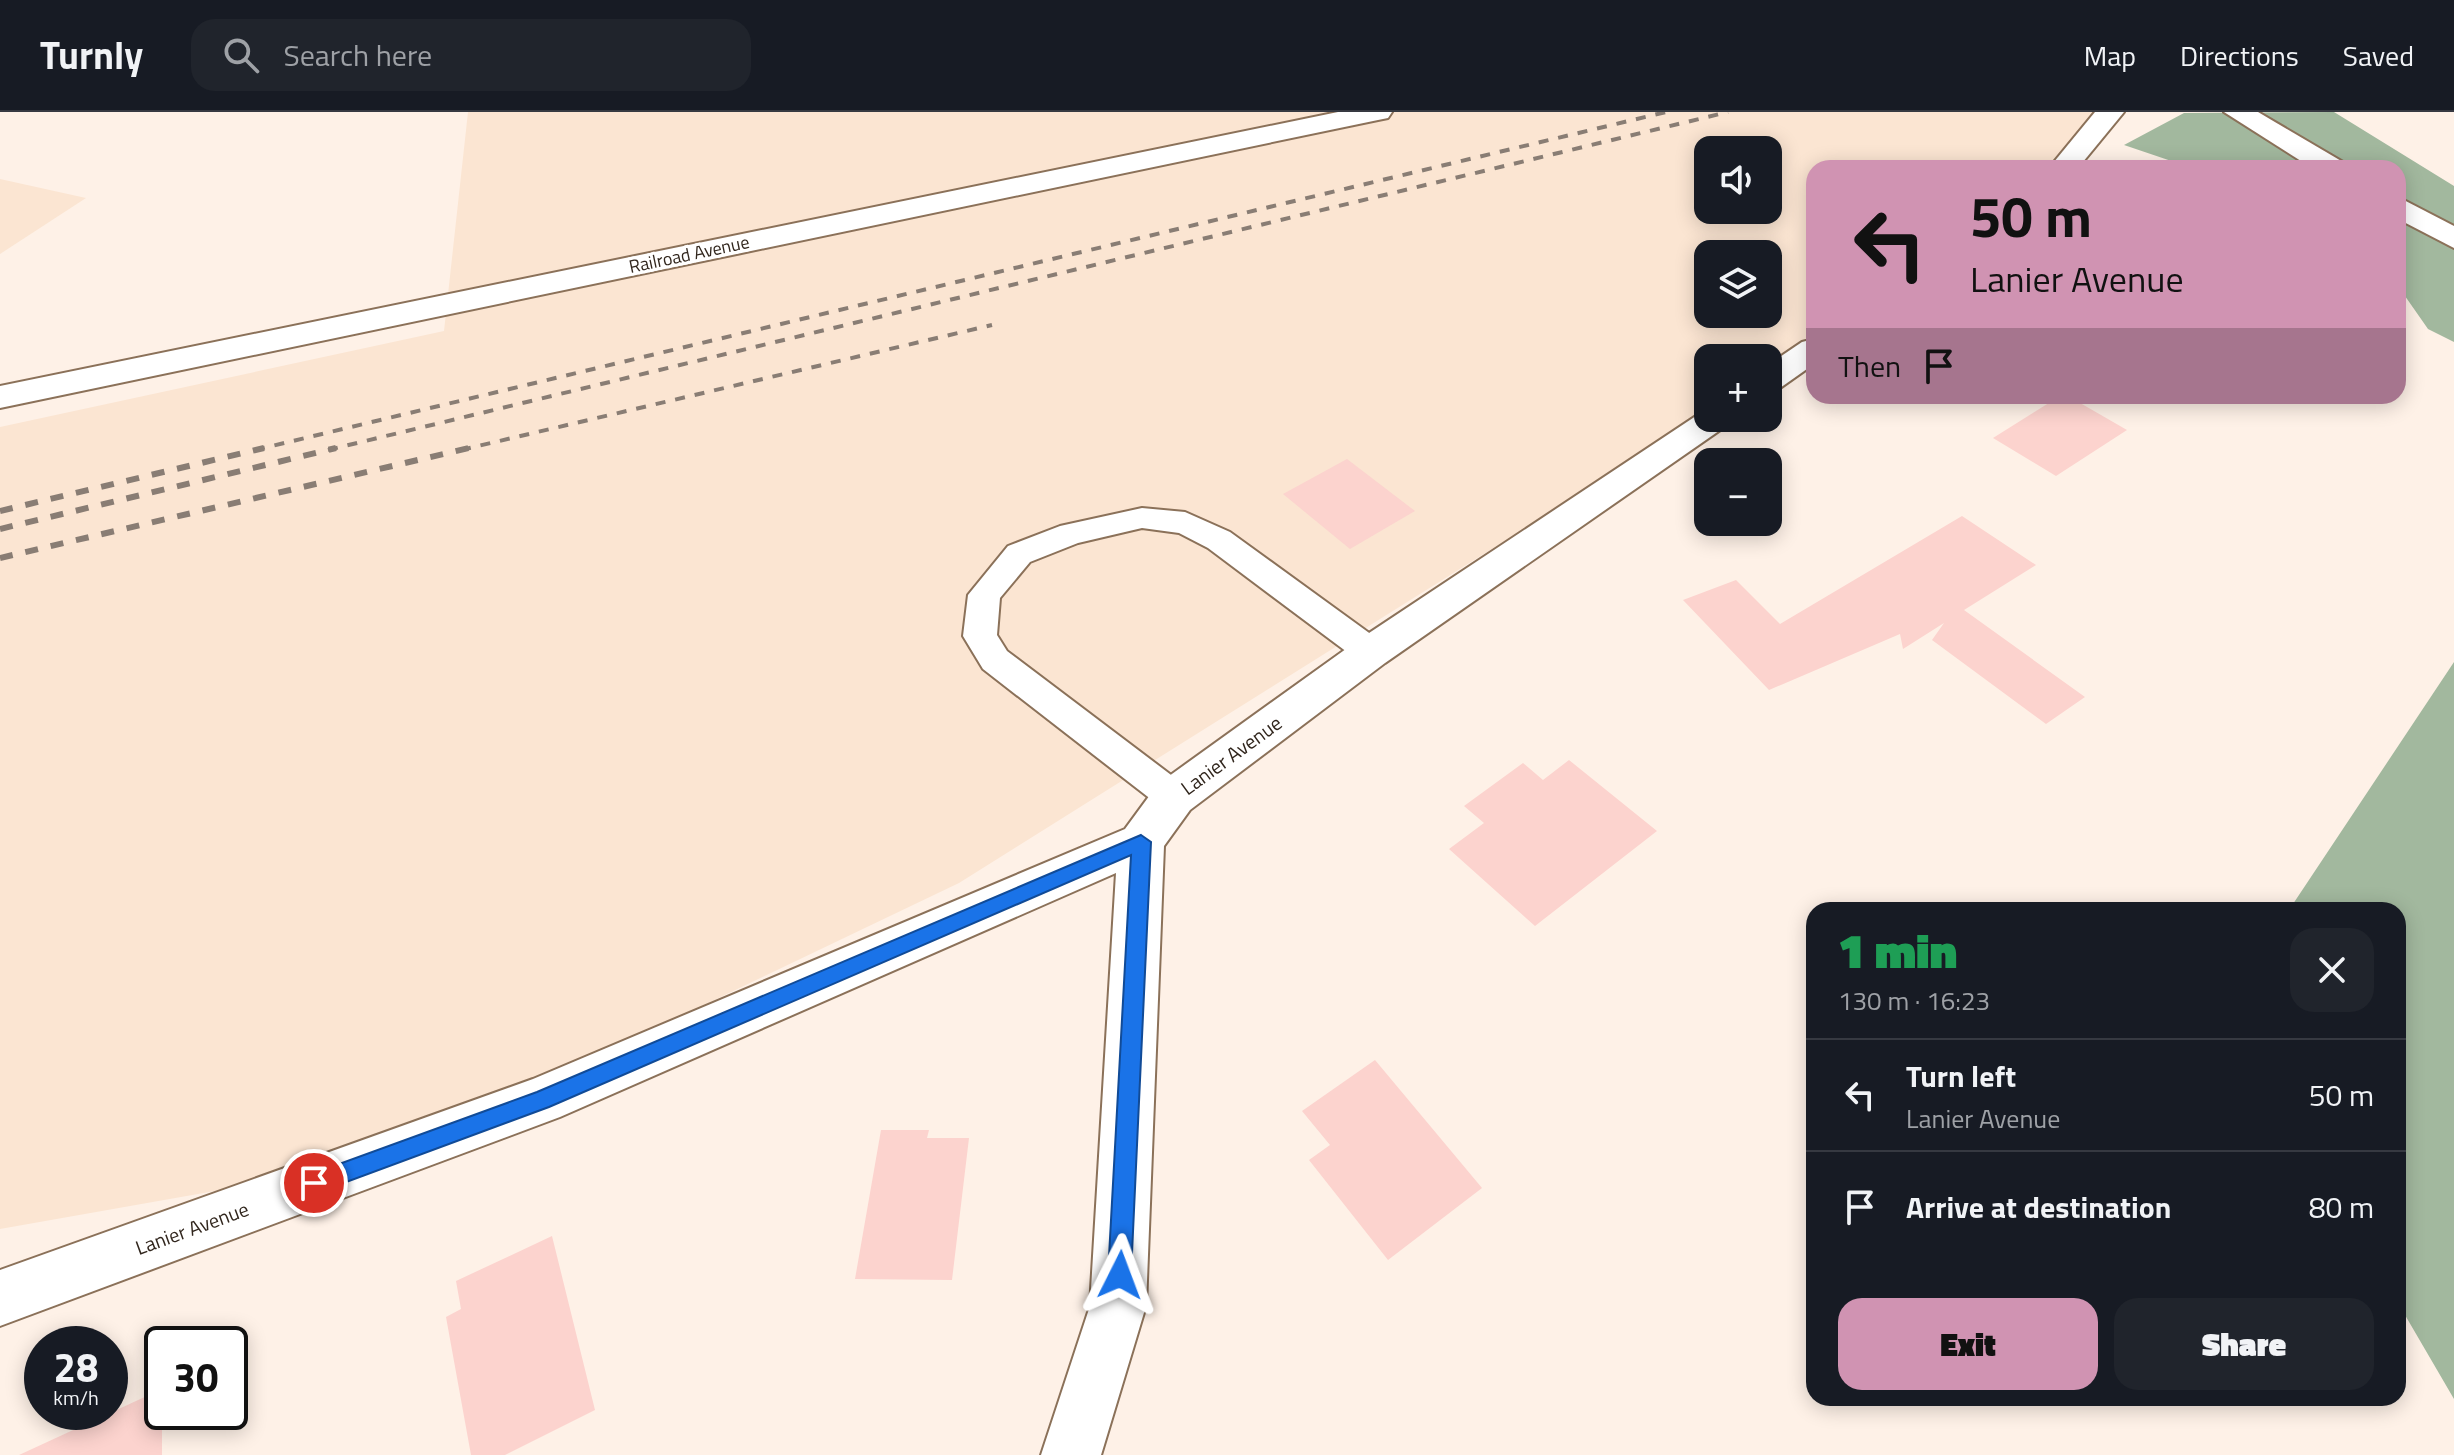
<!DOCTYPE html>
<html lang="en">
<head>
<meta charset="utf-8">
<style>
	:root { --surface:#171b24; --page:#20242c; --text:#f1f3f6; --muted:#9ea1a6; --line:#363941; --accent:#d093b2 }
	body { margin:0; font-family:"Titillium Web",sans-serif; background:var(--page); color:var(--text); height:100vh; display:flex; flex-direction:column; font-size:30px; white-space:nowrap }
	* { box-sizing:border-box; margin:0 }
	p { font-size:26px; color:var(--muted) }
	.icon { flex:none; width:44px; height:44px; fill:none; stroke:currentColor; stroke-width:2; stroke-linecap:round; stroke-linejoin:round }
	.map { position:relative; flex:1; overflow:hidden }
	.details { position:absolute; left:1806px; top:790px; width:600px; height:504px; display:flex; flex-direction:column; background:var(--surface); border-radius:24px; box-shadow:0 4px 20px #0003 }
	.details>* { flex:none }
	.guide { position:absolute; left:1806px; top:48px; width:600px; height:244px; border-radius:24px; box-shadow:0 4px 20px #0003; background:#d093b2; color:#111; overflow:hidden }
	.tools { position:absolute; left:1694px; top:24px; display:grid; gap:16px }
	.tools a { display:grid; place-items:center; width:88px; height:88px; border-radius:16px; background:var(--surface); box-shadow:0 4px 20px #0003; font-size:40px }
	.speed { position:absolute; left:24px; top:1214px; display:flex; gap:16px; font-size:40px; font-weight:700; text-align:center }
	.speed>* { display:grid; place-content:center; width:104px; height:104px; border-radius:50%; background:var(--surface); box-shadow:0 4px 20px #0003; line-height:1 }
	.speed small { font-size:20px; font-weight:400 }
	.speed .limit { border:4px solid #111; border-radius:12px; background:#fff; color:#111 }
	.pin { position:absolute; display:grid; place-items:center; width:68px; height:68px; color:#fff; margin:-34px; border:4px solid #fff; border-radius:50%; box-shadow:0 2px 8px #0007 }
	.me { position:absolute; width:88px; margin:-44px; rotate:3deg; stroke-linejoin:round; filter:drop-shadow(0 0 6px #0008) }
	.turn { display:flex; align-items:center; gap:28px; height:168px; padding:0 32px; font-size:36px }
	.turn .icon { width:104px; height:104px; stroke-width:2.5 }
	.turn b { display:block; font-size:56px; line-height:68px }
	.then { display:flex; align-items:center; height:76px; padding:0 32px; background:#0003; gap:16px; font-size:30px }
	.round { display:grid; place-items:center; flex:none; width:84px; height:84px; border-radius:24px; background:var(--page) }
	.head { display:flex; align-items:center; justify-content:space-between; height:136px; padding:0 32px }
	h1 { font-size:48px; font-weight:800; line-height:60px; color:#1e9e55 }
	.button { display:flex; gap:16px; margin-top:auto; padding:16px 32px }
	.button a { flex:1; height:92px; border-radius:24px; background:var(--accent); color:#111; font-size:32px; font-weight:800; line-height:92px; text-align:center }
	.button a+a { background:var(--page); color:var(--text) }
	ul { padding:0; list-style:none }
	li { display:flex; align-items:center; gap:24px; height:112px; padding:0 32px; border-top:2px solid var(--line) }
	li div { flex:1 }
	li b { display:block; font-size:30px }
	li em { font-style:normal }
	header { display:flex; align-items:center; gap:48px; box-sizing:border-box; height:112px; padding:0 40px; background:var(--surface); border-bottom:2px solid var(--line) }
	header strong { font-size:38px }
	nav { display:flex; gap:44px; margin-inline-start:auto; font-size:28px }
	.search { width:560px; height:72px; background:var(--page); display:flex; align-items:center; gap:20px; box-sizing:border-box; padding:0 28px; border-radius:24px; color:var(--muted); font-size:30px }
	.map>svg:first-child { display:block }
</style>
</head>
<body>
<header>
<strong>Turnly</strong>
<div class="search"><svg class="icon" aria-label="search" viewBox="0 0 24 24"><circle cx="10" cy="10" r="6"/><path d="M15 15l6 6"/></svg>Search here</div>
<nav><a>Map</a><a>Directions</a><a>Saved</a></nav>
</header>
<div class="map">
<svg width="2454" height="1343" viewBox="0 0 2454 1343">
	<rect width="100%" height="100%" fill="#fef1e7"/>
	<!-- built -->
	<g fill="#fbe5d2" fill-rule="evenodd">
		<path d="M468 0H2106L2051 56H1814V222L1768 254V246H1708V296L1643 342 959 771 374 1051 0 1117V315L444 219ZM1708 38H1768V98H1708ZM1708 142H1768V202H1708Z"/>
		<path d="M0 67 86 86 0 142Z"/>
	</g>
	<!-- forest -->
	<g fill="#a2b89e">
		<path d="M2334 0 2454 74V230L2428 217 2398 174V56H2192L2124 33 2184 1Z"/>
		<path d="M2454 550V1287L2398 1191V798H2289Z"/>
	</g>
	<!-- building -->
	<g fill="#fcd3ce">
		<path d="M2060 284H2068L2127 318 2056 364 1993 326Z"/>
		<path d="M1347 347 1415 399 1350 437 1283 382Z"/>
		<path d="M1962 404 2036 453 1964 498 2085 585 2046 612 1932 528 1944 511 1903 537 1900 522 1769 578 1683 488 1736 468 1780 512Z"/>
		<path d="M1569 648 1657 719 1535 814 1449 737 1484 711 1464 694 1523 651 1543 668Z"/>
		<path d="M1375 948 1482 1076 1388 1148 1309 1048 1330 1033 1302 999Z"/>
		<path d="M881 1018H929L927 1026H969L952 1168 855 1167Z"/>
		<path d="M552 1124 595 1298 505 1343H471L446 1205 461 1197 456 1169Z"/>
		<path d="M162 1277V1343H19Z"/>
	</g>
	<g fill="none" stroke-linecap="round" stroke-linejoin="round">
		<defs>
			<path id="service" d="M1142 396 1185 400 1230 420 1383 531 1388 540 1383 549 1371 552 1359 549 1208 436 1179 421 1142 416 1078 431 1030 450 1000 486 997 523 1007 539 1187 675 1192 685 1187 695 1174 700 1161 695 983 557 963 524 968 483 1008 434 1060 414Z"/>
			<g id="minor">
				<path d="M2095 0H2124L2078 56H2049Z"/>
				<path d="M1814 227V252L1780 276 1768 280V253L1802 230Z"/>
				<path d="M1708 296V306H1732L1726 314 1385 551 1190 698 1164 734 1146 1194 1101 1343H1041L1090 1194 1116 761 560 1005 0 1214V1158L533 967 1125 717 1158 672 1357 529Z"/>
			</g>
			<g id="tertiary">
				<path d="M1338 0H1392L1388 6 1378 8 0 296V274Z"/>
				<path d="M2224 0H2258L2343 50 2347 56H2312Z"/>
				<path d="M2398 85 2454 114V136L2398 107Z"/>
			</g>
		</defs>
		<!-- service casing -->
		<use href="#service" stroke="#8b7159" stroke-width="4"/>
		<!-- minor casing -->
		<use href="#minor" stroke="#8b7159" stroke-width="4"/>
		<!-- tertiary casing -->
		<use href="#tertiary" stroke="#8b7159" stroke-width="4"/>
		<!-- service -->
		<use href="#service" fill="#fff" fill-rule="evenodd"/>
		<!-- minor -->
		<use href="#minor" fill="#fff" fill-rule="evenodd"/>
		<!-- tertiary -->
		<use href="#tertiary" fill="#fff" fill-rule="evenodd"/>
		<!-- rail-far1 -->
		<g stroke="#897d74" stroke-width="4" stroke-dasharray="10 10" stroke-linecap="butt">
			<path d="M255 338 1666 0"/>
			<path d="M328 338 1728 0"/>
			<path d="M461 338 992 213"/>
		</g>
		<!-- rail -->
		<g stroke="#897d74" stroke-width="6" stroke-dasharray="13 13" stroke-linecap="butt">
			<path d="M0 399 264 336"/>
			<path d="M0 417 336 336"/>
			<path d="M0 446 469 336"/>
		</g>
	</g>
	<!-- route -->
	<path fill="#1a73e8" stroke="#114b97" stroke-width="2" d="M1141 723 1151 730 1131 1163 1128 1171 1120 1175 1112 1171 1108 1163 1131 743 549 995 314 1082 306 1079 302 1071 306 1064 537 980Z"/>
	<g text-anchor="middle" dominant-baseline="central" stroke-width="6" stroke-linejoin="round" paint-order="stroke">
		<!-- far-street labels -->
		<g font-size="18" fill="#31261d" stroke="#fff">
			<text transform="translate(689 142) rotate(-12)">Railroad Avenue</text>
		</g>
		<!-- street labels -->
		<g font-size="20" fill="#31261d" stroke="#fff">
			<text transform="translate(1231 643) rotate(-36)">Lanier Avenue</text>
			<text transform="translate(192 1116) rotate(-20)">Lanier Avenue</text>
		</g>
	</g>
</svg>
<div class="tools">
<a><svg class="icon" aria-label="sound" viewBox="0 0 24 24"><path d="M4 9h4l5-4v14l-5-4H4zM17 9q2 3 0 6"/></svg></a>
<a><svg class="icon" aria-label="layers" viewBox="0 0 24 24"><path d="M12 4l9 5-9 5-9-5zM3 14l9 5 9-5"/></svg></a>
<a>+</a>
<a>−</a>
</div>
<div class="speed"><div>28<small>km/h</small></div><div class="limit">30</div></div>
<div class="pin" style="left:314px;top:1071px;background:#d93025"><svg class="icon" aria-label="arrive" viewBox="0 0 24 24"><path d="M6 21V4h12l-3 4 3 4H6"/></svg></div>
<svg class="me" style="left:1120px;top:1163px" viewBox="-20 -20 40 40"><path d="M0-17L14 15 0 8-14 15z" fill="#1a73e8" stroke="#fff" stroke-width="4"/></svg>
<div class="guide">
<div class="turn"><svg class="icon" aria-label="left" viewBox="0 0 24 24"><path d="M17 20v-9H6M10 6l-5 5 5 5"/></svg><div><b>50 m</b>Lanier Avenue</div></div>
<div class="then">Then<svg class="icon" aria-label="arrive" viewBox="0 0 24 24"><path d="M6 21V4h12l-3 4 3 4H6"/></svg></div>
</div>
<section class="details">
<div class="head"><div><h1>1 min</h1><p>130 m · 16:23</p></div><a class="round"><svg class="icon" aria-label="close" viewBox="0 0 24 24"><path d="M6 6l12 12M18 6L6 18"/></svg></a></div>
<ul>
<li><svg class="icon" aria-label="left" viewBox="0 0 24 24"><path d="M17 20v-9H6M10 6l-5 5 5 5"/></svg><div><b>Turn left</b><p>Lanier Avenue</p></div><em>50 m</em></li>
<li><svg class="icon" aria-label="arrive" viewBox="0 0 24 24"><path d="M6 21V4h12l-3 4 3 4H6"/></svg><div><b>Arrive at destination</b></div><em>80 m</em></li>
</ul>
<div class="button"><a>Exit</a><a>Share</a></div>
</section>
</div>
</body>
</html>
